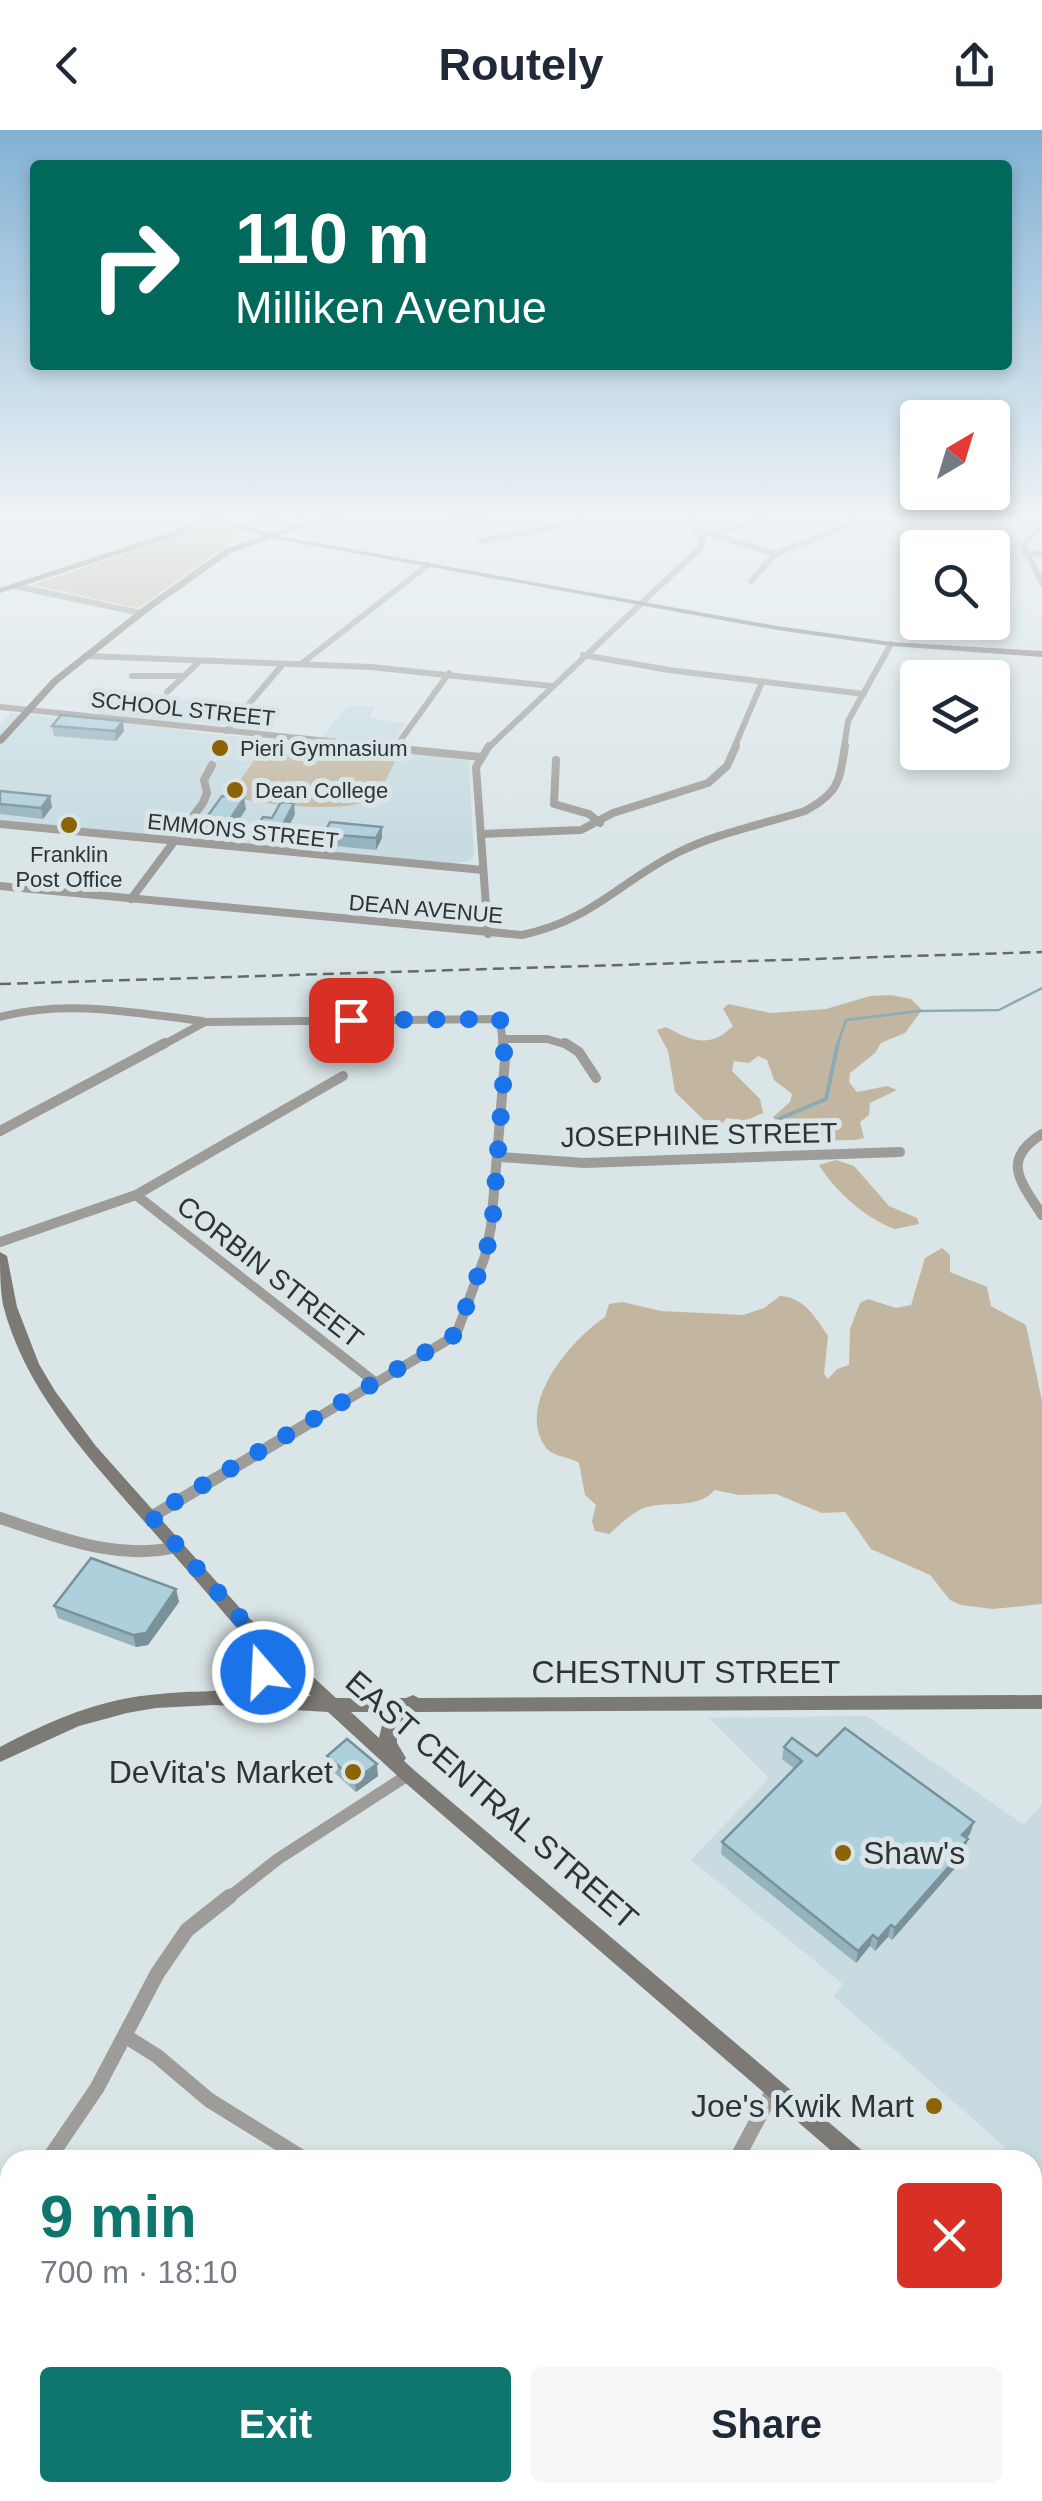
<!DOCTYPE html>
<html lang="en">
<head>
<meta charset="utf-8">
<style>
	:root { --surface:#fff; --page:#f6f6f7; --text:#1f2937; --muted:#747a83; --accent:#0f766e }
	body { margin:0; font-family:Helvetica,sans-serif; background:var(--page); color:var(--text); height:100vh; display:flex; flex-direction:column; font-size:38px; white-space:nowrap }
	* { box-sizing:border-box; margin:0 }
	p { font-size:32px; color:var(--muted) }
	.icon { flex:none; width:55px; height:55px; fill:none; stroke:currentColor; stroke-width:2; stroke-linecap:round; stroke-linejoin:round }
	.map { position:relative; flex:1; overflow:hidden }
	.sheet { position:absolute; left:0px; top:2020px; width:1042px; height:352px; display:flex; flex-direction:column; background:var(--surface); border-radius:30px 30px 0 0; box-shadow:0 5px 15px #0003 }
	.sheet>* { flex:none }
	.guide { position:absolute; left:30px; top:30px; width:982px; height:210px; border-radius:10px; box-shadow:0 5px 15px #0003; background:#00695c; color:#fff; overflow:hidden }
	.needle { width:65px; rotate:38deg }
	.controls { position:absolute; left:900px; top:270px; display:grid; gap:20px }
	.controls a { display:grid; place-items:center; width:110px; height:110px; border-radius:10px; background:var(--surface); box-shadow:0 5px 15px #0003; font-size:50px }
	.pin { position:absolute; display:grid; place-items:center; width:85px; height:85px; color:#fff; margin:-42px; border-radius:20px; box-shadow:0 5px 15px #0006 }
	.me { position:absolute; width:110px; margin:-55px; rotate:341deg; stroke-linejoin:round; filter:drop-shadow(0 0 8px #0008) }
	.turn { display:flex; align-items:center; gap:35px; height:210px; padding:0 40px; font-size:45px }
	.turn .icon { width:130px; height:130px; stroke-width:2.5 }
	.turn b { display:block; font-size:70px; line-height:85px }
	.round { display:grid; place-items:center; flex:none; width:105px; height:105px; border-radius:10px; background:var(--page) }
	.headline { display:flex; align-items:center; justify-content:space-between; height:170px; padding:0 40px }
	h1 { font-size:60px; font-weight:700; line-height:75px; color:var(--accent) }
	.button { display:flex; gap:20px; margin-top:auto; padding:20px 40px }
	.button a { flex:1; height:115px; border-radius:10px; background:var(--accent); color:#fff; font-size:40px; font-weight:700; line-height:115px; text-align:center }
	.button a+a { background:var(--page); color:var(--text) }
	header { display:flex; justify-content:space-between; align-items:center; height:130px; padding:0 40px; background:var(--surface); font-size:45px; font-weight:700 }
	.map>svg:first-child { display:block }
</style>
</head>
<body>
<header><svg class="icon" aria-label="back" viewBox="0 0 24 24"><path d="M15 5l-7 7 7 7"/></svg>Routely<svg class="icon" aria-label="share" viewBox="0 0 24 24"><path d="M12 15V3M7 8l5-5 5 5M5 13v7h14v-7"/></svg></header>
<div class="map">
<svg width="1042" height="2371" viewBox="0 0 1042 2371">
	<rect width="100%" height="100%" fill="#dae5e8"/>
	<!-- built -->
	<g fill="#c7dbe1">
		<path d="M122 560 210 572 184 601 316 615 348 575 375 577 369 588 406 593 387 622 469 630 474 726 469 731 446 734 0 690V595L11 583 93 592Z"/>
		<path d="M867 1586 1024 1695 1042 1674V2159L1033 2151 1032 2030H996L1005 2017 833 1866 843 1854 691 1730 769 1648 709 1588Z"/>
	</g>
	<!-- green -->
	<g fill="#c3b6a1">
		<path d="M220 396 235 401 239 407 138 478 33 455 204 397Z"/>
		<path d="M269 616 386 627 395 632C389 643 383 658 375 666 355 686 259 674 233 667L231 664 261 620Z"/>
		<path d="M891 865 911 869 922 880 905 903 881 913 875 923 850 943 849 952 857 962 887 956 897 960 870 973 869 985 860 992 864 1008 856 1010 793 1011 773 987 790 972 792 964 774 950 767 930 758 926 749 933 734 931 732 941 760 969 763 983 745 991 727 988 717 999 711 997 675 962 668 921 657 900 666 897C692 911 709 919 733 896L723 879 728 874 771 883 826 879 870 866Z"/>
		<path d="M836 1030 854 1036 889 1076 917 1088 919 1094 895 1099C866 1089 835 1061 819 1035Z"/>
		<path d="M942 1118 950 1125V1142L987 1157 991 1176 1026 1195 1042 1271V1474L993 1479 961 1475 950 1470 930 1445 871 1419 845 1382 822 1383 776 1364 739 1365 715 1360C699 1378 673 1372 651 1376 635 1379 621 1394 609 1404L595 1401 592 1391 596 1375 585 1365 579 1333C567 1325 552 1328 544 1315 517 1272 572 1209 605 1187L609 1174 623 1172 661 1181 743 1185 764 1178 780 1166C804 1167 816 1188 828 1206L824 1244 828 1249 837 1239 849 1235 850 1199 860 1173 868 1169 896 1178 911 1175 925 1128Z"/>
	</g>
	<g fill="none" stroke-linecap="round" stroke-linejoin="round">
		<!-- stream-far1 -->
		<path stroke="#8aacb7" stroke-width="2.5" d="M837 916 846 890 919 881 999 880 1042 858"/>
		<!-- stream -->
		<path stroke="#8aacb7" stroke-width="4" d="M776 990 826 969 838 913"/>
		<!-- street-far4 -->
		<g stroke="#9e9c99" stroke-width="6">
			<path d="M294 382 304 395"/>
			<path d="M437 394 508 382"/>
			<path d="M1042 395 1023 415 1042 453"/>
			<path d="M696 399 775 424"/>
			<path d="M717 404 778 382"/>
			<path d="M481 411 574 393 578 389 576 382"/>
			<path d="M1025 423 1042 424"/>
			<path d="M751 451 775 424 858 391 840 382"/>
			<path d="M15 456 141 483"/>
			<path d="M583 525 669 540 864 564"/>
			<path d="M86 526 371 537 551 556"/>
			<path d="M301 534 428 435"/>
			<path d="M132 546H183"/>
			<path d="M167 562 199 532"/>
			<path d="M0 577 395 618"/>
			<path d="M226 601 283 534"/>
			<path d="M395 618 449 543"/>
			<path d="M488 618 700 418 703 412 687 382"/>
			<path d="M734 618 762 552"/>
			<path d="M844 618 848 591 891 514"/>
		</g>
		<!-- street-far3 -->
		<g stroke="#9e9c99" stroke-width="8">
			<path d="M371 616 481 627"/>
			<path d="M394 619 397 616"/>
			<path d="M556 630 554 674 589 684 600 693"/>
			<path d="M0 694 483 740"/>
			<path d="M482 704 581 700 613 683 708 653 727 636 736 616"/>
			<path d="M0 756 522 805C593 790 620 751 679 722 717 703 764 694 805 681 839 662 839 653 845 616"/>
			<path d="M131 769 203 673 207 663 204 650 212 635"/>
			<path d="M488 804 476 637 489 616"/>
			<path d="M0 887C67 869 134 883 202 891"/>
			<path d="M502 909H547L571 916"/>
			<path d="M161 916 205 892 500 889 503 916"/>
		</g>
		<!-- street-far2 -->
		<g stroke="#9e9c99" stroke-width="10">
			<path d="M565 913 579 922 596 948"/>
			<path d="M0 1001 165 913"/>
			<path d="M1042 1004C1000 1030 1021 1052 1042 1085"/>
			<path d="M500 1027 584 1033 900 1022"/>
			<path d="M136 1065 376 1253"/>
			<path d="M0 1112 136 1065 343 946"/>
			<path d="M310 1292 456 1205 485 1126 491 1097 505 930 503 913"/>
		</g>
		<!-- street-far1 -->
		<g stroke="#9e9c99" stroke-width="12">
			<path d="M151 1387 314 1290"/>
			<path d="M0 1388C58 1407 116 1431 177 1417"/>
			<path d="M227 1769 278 1729 408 1645"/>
		</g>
		<!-- street -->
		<g stroke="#9e9c99" stroke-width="15">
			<path d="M125 1906 157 1926 209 1970 306 2030"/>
			<path d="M48 2030 97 1958 157 1844 187 1800 230 1766"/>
			<path d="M736 2030 775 1957"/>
			<path d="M0 2065 10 2061"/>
			<path d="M234 2371 241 2362"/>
			<path d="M570 2371 574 2362"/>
		</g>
		<!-- secondary -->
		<g fill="#7d7a75" fill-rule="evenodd">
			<path d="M189 382 216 383 215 387 270 403 295 395 359 382H371L297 399 278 406 777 496 891 512 1042 521V527L891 516 777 500 271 408 231 423 149 481 58 553 3 613 0 614V606L52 549 143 477 225 419 263 406 210 389 180 405 0 463V458L174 401 203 387Z"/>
			<path d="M0 1122 7 1126 17 1177 39 1234 55 1261 95 1315 247 1486 336 1568H406L413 1565 419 1568 1042 1565V1579L415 1582 397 1602V1613L406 1628 404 1631 414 1640 865 2023 868 2030H842L402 1650 328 1582 214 1575 156 1578 127 1583 79 1596 0 1632V1617C39 1596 80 1578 123 1569 144 1565 165 1563 185 1562 207 1561 226 1563 244 1550 257 1541 257 1530 257 1516L235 1496C202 1457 168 1418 134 1380 81 1319 24 1256 3 1175 0 1158 0 1139 0 1122ZM273 1531 311 1566 253 1562 264 1553ZM351 1582H394L382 1595 379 1608Z"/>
			<path d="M1032 2171 1042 2176V2201L1032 2196Z"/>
		</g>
		<!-- rail -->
		<path stroke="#646a6c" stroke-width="2.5" stroke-dasharray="11 6" stroke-linecap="butt" d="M0 854 1042 822"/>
	</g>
	<!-- wall -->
	<g fill="#95b3bd">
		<path d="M285 382 271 395 258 393 257 384Z"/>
		<path d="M52 596 124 601 116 611 54 606Z"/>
		<path d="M0 661 50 666 52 677 43 689 0 684Z"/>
		<path d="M246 679 229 705 206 702 204 691Z"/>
		<path d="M295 684 282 710 258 708 257 697Z"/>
		<path d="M324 704 382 708 376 720 325 715Z"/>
		<path d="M176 1459 179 1472 148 1515 136 1517 58 1488 54 1476Z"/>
		<path d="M784 1617 817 1626 970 1704 966 1708 968 1709 964 1721 959 1728 956 1737 892 1810 888 1807 875 1821 870 1816 856 1833 721 1724 722 1712 795 1639 782 1629Z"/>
		<path d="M327 1626 378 1646 356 1662 329 1638Z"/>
	</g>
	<!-- shaded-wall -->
	<g fill="#79929a">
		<path d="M274 382H285L271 395 270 386Z"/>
		<path d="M123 591 124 601 116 611 115 601Z"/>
		<path d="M50 666 52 677 43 689 41 678Z"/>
		<path d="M244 668 246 679 229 705 227 694Z"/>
		<path d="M294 673 295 684 282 710 281 698Z"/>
		<path d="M382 697V708L376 720V708Z"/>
		<path d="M176 1459 179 1472 148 1515 136 1517 133 1505Z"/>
		<path d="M377 1634 378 1646 356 1662 355 1650Z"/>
		<path d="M974 1692 970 1704 958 1717 962 1705Z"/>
		<path d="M968 1709 964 1721 959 1728 956 1737 892 1810 895 1798Z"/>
		<path d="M891 1795 888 1807 875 1821 878 1809Z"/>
		<path d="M873 1805 870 1816 856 1833 858 1821Z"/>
	</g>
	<!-- building -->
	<g fill="#add0dc" stroke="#79929a" stroke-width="2.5">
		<path d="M259 382H274L270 386 257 384Z"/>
		<path d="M61 585 123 591 115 601 52 596Z"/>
		<path d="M0 661 50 666 41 678 0 674Z"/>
		<path d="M222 666 244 668 227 694 204 691Z"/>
		<path d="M281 672 294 673 281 698 257 697 263 687 272 688Z"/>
		<path d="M330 692 382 697 376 708 324 704Z"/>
		<path d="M91 1428 176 1459 146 1503 133 1505 54 1476Z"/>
		<path d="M845 1598 974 1692 962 1705 968 1709 956 1723 959 1725 895 1798 891 1795 878 1809 873 1805 858 1821 722 1712 802 1631 784 1617 792 1608 817 1626Z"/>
		<path d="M347 1609 377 1634 355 1650 327 1626Z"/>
		<path d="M903 2362H1009L1004 2371H898Z"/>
	</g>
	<!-- sky -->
	<linearGradient id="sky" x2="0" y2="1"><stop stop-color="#82b1d4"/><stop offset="0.54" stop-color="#eef3f5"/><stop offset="1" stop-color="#eef3f5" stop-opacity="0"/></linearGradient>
	<rect width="1042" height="714" fill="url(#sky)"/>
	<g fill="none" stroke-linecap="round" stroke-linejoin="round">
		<!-- route -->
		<path stroke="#1a73e8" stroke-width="18" stroke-dasharray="0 32.4" d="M263 1542 265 1516 151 1386 456 1204 485 1126 492 1098 505 930 500 889 351 890"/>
	</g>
	<!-- markers -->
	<g fill="#8c6305" stroke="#dae5e8" stroke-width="4">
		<circle cx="220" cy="618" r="10"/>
		<circle cx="235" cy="660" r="10"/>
		<circle cx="69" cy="695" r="10"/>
		<circle cx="353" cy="1642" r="10"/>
		<circle cx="843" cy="1723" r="10"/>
		<circle cx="934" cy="1976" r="10"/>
	</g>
	<g text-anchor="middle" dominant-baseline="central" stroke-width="10" stroke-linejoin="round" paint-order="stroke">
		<!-- far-street labels -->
		<g font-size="22" fill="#2f3335" stroke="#dae5e8">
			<text transform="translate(183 579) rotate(6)">SCHOOL STREET</text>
			<text transform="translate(243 701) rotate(6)">EMMONS STREET</text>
			<text transform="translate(426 779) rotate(5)">DEAN AVENUE</text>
		</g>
		<!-- far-poi labels -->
		<g font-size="22" fill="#2f3335" stroke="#dae5e8" text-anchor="start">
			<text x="240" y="618">Pieri Gymnasium</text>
			<text x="255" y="660">Dean College</text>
			<text x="69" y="724" text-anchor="middle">Franklin<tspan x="69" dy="25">Post Office</tspan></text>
		</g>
		<!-- street labels -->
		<g font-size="28" fill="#2f3335" stroke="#dae5e8">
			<text transform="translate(699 1005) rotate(-1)">JOSEPHINE STREET</text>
			<text transform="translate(270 1142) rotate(38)">CORBIN STREET</text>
		</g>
		<!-- near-street labels -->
		<g font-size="32" fill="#2f3335" stroke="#dae5e8">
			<text x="686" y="1542">CHESTNUT STREET</text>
			<text transform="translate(492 1670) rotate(41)">EAST CENTRAL STREET</text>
		</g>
		<!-- near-poi labels -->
		<g font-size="32" fill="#2f3335" stroke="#dae5e8" text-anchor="end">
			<text x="333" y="1642">DeVita's Market</text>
			<text x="863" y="1723" text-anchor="start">Shaw's</text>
			<text x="914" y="1976">Joe's Kwik Mart</text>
		</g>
	</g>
</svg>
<div class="controls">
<a><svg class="needle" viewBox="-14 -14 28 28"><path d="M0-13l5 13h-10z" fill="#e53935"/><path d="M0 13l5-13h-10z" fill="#747a83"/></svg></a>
<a><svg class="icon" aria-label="search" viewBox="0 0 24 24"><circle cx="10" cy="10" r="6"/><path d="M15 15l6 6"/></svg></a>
<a><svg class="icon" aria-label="layers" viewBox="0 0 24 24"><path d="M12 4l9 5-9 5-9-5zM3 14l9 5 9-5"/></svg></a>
</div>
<div class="pin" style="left:351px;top:890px;background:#d93025"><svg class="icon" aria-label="arrive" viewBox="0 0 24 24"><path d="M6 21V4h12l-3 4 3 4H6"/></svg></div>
<svg class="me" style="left:263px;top:1542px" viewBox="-20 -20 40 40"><circle r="17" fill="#1a73e8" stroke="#fff" stroke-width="3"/><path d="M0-11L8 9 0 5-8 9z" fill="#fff"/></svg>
<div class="guide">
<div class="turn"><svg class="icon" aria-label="right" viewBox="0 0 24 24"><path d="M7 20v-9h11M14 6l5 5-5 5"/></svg><div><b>110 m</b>Milliken Avenue</div></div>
</div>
<section class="sheet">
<div class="headline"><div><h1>9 min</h1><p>700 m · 18:10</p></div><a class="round" style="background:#d93025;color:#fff"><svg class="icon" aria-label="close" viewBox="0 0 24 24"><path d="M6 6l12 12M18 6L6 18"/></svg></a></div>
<div class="button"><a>Exit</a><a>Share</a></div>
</section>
</div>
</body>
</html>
